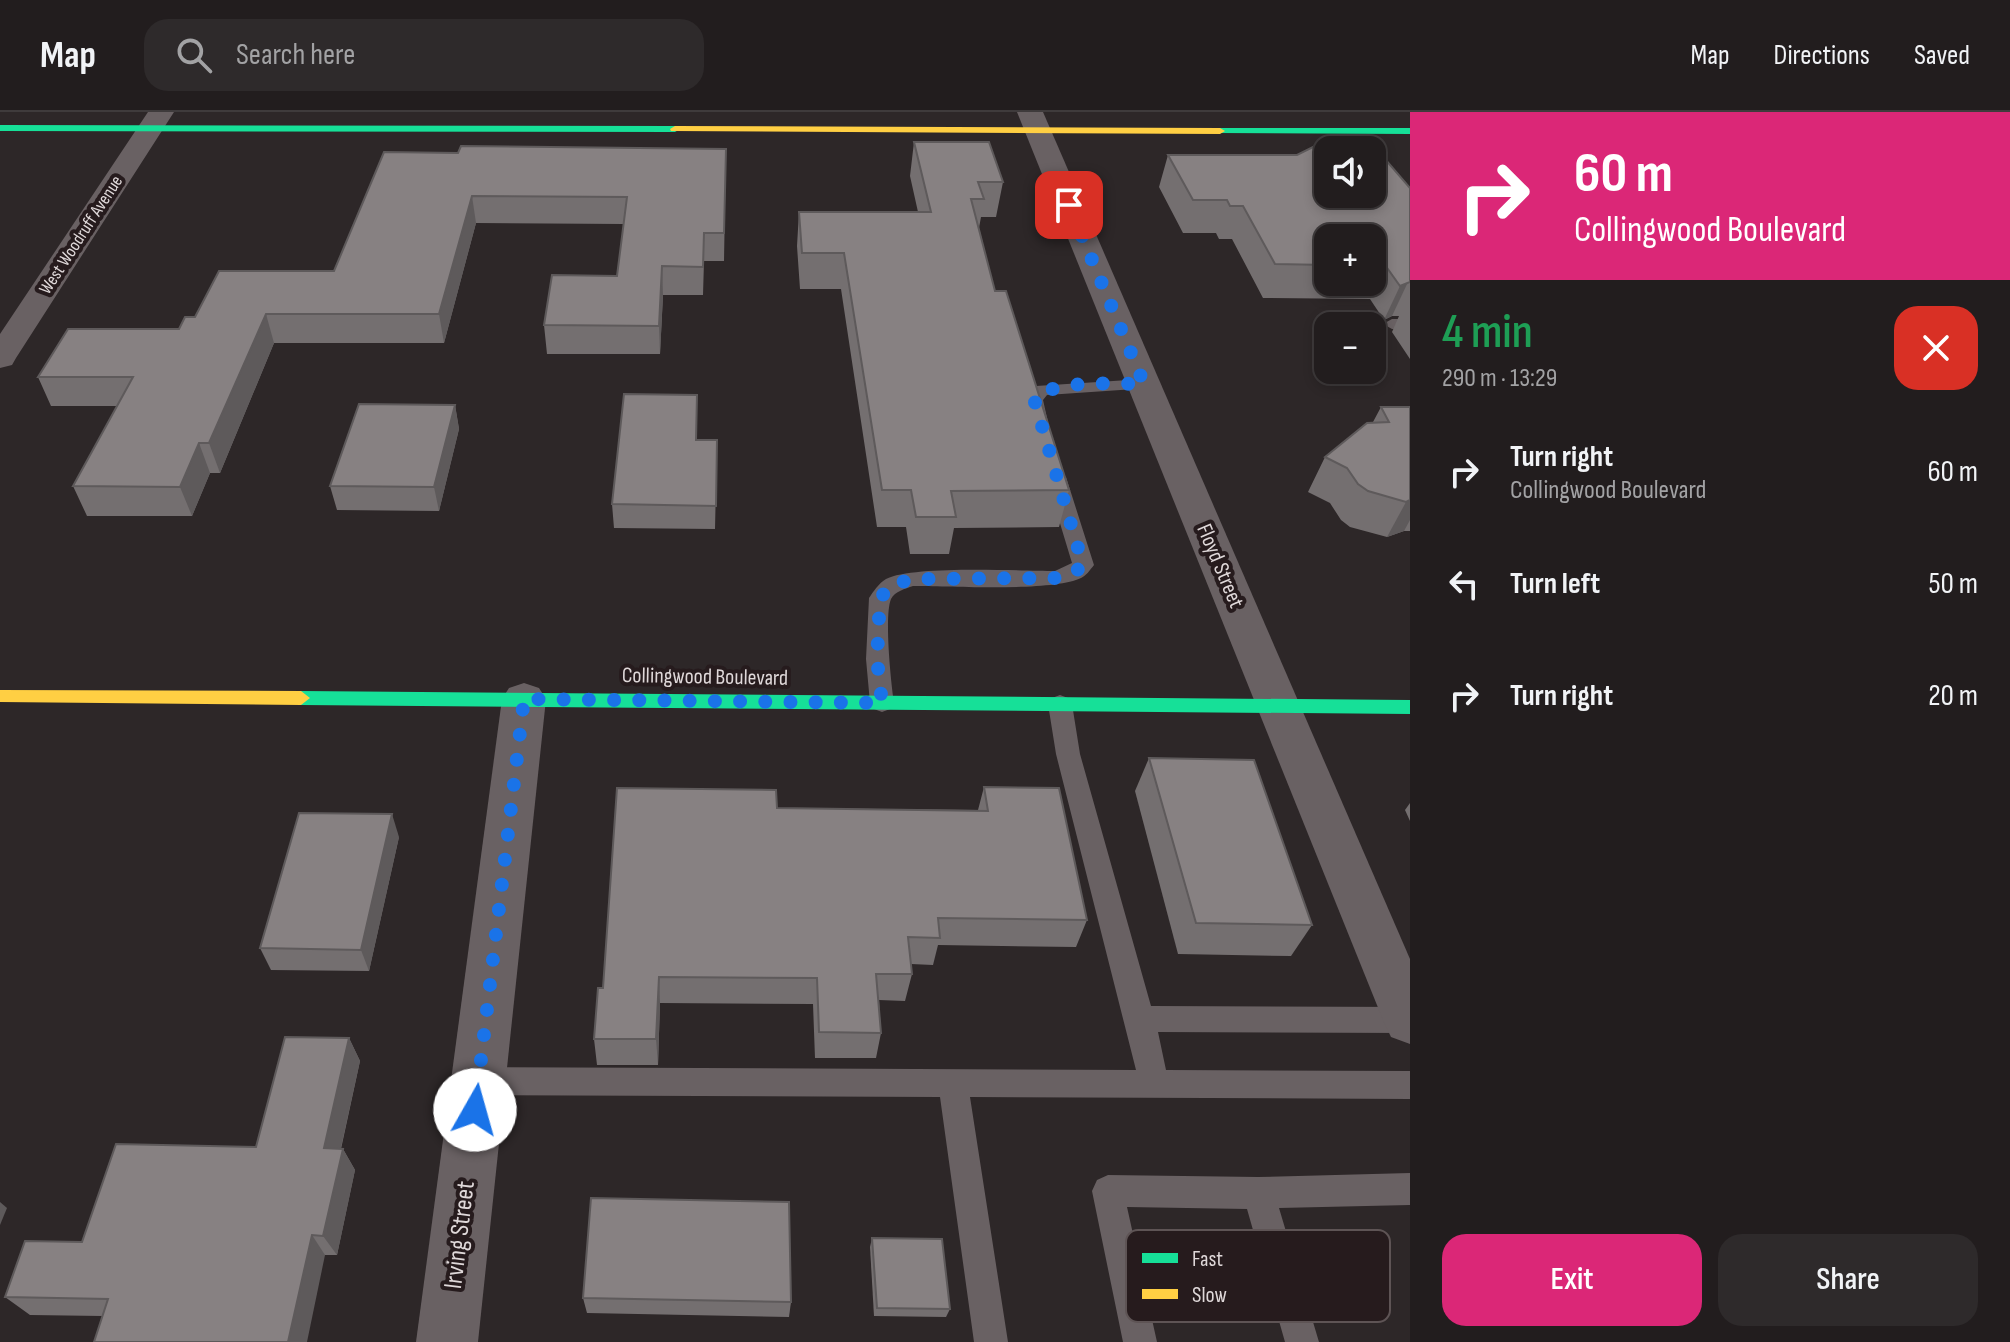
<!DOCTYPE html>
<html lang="en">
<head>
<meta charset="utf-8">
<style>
	:root { --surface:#221d1e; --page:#2e2a2b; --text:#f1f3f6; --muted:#a2a2a4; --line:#3f3b3c; --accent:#db2777 }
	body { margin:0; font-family:"Sofia Sans Condensed",sans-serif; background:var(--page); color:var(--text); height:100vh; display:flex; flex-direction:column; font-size:30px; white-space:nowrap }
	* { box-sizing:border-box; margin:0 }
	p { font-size:26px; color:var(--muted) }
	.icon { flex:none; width:44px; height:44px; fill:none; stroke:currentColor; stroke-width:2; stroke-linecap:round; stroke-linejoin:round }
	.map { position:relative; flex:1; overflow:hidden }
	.side { display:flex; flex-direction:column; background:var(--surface); width:600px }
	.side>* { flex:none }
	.top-card { background:#db2777; color:#fff; overflow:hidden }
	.buttons { position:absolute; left:1314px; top:24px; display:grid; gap:16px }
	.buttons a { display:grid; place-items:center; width:72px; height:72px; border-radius:16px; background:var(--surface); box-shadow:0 4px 12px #0003,0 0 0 2px var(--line); font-size:40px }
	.pin { position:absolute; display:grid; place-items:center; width:68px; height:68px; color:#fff; margin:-34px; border-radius:16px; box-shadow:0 4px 12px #0006 }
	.me { position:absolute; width:88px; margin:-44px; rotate:7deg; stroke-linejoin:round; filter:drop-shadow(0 0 6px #0008) }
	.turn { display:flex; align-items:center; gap:28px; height:168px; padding:0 32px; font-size:36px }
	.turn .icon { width:104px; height:104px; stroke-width:2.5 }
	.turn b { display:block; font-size:56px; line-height:68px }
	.round { display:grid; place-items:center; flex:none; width:84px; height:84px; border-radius:24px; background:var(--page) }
	.head { display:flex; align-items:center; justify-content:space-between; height:136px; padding:0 32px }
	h1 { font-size:48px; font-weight:600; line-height:60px; color:#1e9e55 }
	.cta { display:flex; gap:16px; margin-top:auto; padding:16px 32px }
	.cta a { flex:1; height:92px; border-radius:24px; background:var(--accent); color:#fff; font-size:32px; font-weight:600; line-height:92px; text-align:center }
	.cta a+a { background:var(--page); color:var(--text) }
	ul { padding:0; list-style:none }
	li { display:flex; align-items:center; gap:24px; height:112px; padding:0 32px }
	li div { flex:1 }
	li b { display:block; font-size:30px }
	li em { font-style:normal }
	header { display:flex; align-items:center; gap:48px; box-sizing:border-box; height:112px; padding:0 40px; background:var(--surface); border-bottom:2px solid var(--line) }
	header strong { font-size:38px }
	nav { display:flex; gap:44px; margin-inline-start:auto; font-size:28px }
	.search { width:560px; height:72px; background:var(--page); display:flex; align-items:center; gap:20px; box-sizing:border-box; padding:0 28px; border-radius:24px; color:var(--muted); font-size:30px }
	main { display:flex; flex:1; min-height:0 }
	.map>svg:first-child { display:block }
</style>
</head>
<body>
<header>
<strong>Map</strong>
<div class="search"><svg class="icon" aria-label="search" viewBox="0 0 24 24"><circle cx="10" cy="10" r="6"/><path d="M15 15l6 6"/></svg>Search here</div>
<nav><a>Map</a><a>Directions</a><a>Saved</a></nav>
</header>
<main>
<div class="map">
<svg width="1410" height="1230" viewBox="0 0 1410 1230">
	<rect width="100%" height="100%" fill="#2d2728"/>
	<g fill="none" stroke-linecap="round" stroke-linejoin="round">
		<!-- lane -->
		<g fill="#696163" fill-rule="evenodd">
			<path d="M1410 207V217H1392L1383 212 1392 207Z"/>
			<path d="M1144 267 1150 268 1153 272 1150 276 1047 283 1043 288 1048 310 1039 316 1030 310 1025 287 1036 274Z"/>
			<path d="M1056 359 1066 365 1094 453C1090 458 1086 464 1081 466 1053 480 949 474 913 474 905 477 895 479 891 487 884 504 891 571 894 591L890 597 882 600 874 597 870 591 866 547 869 486C873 480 879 471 886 467 913 453 1019 459 1055 459L1072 451 1046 365Z"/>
			<path d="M1060 583 1068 586 1072 592 1080 642 1151 894 1410 895V921L1158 920 1166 958 1410 959V987L970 985 1008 1230H974L940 985 478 983 467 979 463 969 467 959 478 955 1136 958 1056 642 1048 592 1052 586Z"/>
			<path d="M1410 1061V1093L1279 1096 1319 1230H1285L1247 1097 1127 1095 1157 1230H1123L1092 1079 1097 1068 1108 1063 1258 1065Z"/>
		</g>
		<!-- street -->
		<g fill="#696163" fill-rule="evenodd">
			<path d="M148 0H174L16 246 12 253 0 256V222Z"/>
			<path d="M1017 0H1043L1410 847V932L1391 925 1383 908Z"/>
			<path d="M524 571 539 576 546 587 478 1230H416L502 587 509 576Z"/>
		</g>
		<!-- fast -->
		<g fill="#16e098" fill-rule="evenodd">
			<path d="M0 13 675 14 680 17 675 20 0 19Z"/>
			<path d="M1220 16H1410V22L1216 21 1215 19Z"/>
			<path d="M301 579 1410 588V602L301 593 292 586Z"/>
		</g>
		<!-- slow -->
		<g fill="#ffcf43" fill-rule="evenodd">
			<path d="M675 14 1220 16 1225 19 1220 22 671 19 670 17Z"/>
			<path d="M0 578 301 579 310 586 301 593 0 590Z"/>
		</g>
	</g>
	<!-- wall -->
	<g fill="#746f70" fill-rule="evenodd">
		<path d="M914 30 1003 70 996 105H981L979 116 995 179 1069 378 1059 415 954 416 949 442H910L906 415H877L841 177H800L797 134 799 100H918L910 64Z"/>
		<path d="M1346 36 1370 38 1410 76V247L1392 220 1399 204H1392L1384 208 1370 187 1263 186 1232 127H1219L1216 121H1183L1159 75 1168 43H1297ZM1328 126H1372V170H1328Z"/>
		<path d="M726 37 724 149H704L703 183H663L660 242H547L544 213 617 164 624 112 476 111 444 231H274L220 361H210L192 404H87L73 374 117 294H51L38 265 179 217 195 205 334 159 458 41Z"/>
		<path d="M697 283V328H717L715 417 614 416 612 392Z"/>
		<path d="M455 293 459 317 439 399 337 398 330 374Z"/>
		<path d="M1381 295H1410V419H1404L1387 425 1350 415 1341 408 1330 391 1308 380 1325 345 1373 310Z"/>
		<path d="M1149 646 1312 813 1291 844 1178 842 1135 679Z"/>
		<path d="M984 675 1087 808 1076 835 938 833 933 853 911 852 912 862 905 889 879 888 881 921 876 946H815L813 892 660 891 658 953H597L594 927 603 876 777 696 978 698Z"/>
		<path d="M1410 691V709L1405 698Z"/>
		<path d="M399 725 369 859 271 858 260 836Z"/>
		<path d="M349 926 360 949 341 1037H343L355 1058 337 1143H325L102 1204 30 1203 5 1185 82 1130 256 1035Z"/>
		<path d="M872 1126 950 1197 946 1205 874 1204 870 1135Z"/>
		<path d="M583 1186 791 1190 789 1205 587 1201Z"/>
	</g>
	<!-- shaded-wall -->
	<g fill="#5e5a5b">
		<path d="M472 84 476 111 444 231 439 202Z"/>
		<path d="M662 154 663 183 660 242 659 214Z"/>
		<path d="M1408 170 1392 204 1384 208 1400 174Z"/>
		<path d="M266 202 274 231 220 361 209 331Z"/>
		<path d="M455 293 459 317 439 399 434 375Z"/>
		<path d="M199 331 210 361 192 404 180 375Z"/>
		<path d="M1410 388V408L1404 419 1387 425 1406 390Z"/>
		<path d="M392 702 399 725 369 859 361 838Z"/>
		<path d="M659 865 660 891 658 953 656 927Z"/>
		<path d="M349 926 360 949 336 1058 324 1036Z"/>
		<path d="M343 1037 355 1058 337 1143 323 1124Z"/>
		<path d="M0 1090 7 1096 0 1113Z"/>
		<path d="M312 1123 325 1143 307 1230H288Z"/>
	</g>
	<!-- building -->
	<g fill="#878182" stroke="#5e5a5b" stroke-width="2">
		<path d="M914 30H989L1003 70H978L984 87H971L995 179H1006L1069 378 951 379 956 405H916L911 378H882L844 141H802L799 100H931Z"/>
		<path d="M1323 30 1346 36 1367 35 1370 38H1328V82H1372V40H1379L1410 76V170L1400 174 1385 153H1372V126H1328V153L1275 152 1243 94H1230L1227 88H1193L1168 43H1297Z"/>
		<path d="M461 34 726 37 724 121H704L703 155 662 154 659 214 544 213 552 163 617 164 627 85 472 84 439 202H266L209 331H199L180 375 73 374 133 265H38L68 217H179L185 205H195L219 159H334L384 40 458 41Z"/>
		<path d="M624 282 697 283 696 328H717L716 394 612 392Z"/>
		<path d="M359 292 455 293 434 375 330 374Z"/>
		<path d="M1381 295H1410V388L1406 390 1368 379 1358 372 1347 356 1325 345 1367 311 1389 310Z"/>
		<path d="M1149 646 1254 648 1312 813 1196 811Z"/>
		<path d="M984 675 1059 676 1087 808 938 806 940 826 908 825 912 862H876L881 921 819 920 817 866 659 865 656 927H594L598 876H603L617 676 776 678 777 696 988 699Z"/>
		<path d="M299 701 392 702 361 838 260 836Z"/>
		<path d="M285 925 349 926 324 1036 343 1037 323 1124 312 1123 288 1230H94L108 1187 5 1185 25 1129 82 1130 116 1032 256 1035Z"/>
		<path d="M591 1086 789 1090 791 1190 583 1186Z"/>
		<path d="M872 1126 942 1127 950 1197 877 1196Z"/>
	</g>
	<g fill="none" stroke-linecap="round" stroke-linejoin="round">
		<!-- route -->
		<path stroke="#1a73e8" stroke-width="14" stroke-dasharray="0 25.2" d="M475 998 524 587 882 591 877 547 880 486 892 473 912 467 1055 466 1074 461 1083 453 1034 287C1053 267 1116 272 1144 272L1069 93"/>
	</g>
	<g text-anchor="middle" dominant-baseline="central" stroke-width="8" stroke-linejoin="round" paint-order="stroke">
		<!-- far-street labels -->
		<g font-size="18" fill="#dfd8d9" stroke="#261b1d">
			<text transform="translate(81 123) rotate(-57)">West Woodruff Avenue</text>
		</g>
		<!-- street labels -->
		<g font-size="22" fill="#dfd8d9" stroke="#261b1d">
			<text transform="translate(1220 454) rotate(67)">Floyd Street</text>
			<text transform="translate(705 565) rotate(1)">Collingwood Boulevard</text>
		</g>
		<!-- near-street labels -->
		<g font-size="26" fill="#dfd8d9" stroke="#261b1d">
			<text transform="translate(460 1123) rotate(-83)">Irving Street</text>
		</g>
	</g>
	<!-- legend -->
	<rect x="1126" y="1118" width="264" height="92" rx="12" fill="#261b1d" stroke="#5e5455" stroke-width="2"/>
	<rect x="1142" y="1141" width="36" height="10" fill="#16e098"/>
	<rect x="1142" y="1177" width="36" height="10" fill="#ffcf43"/>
	<g font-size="22" fill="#dfd8d9">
		<text x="1192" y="1154">Fast</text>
		<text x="1192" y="1190">Slow</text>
	</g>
</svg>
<div class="buttons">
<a><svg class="icon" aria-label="sound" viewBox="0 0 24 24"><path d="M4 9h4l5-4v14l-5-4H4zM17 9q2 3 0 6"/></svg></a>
<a>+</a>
<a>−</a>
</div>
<div class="pin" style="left:1069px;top:93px;background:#d93025"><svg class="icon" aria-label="arrive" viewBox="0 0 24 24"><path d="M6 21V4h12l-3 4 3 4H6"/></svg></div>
<svg class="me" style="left:475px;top:998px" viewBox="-20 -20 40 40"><circle r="19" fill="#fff"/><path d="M0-13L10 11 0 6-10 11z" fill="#1a73e8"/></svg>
</div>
<section class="side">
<div class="top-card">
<div class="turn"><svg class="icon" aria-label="right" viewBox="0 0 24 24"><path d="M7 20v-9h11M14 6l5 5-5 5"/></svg><div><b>60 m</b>Collingwood Boulevard</div></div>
</div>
<div class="head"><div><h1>4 min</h1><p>290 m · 13:29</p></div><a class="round" style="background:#d93025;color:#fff"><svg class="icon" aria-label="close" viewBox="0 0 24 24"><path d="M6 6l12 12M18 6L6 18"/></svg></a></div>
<ul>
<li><svg class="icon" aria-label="right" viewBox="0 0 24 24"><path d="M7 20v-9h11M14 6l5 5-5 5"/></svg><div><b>Turn right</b><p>Collingwood Boulevard</p></div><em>60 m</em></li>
<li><svg class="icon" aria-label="left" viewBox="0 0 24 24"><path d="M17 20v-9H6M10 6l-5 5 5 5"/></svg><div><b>Turn left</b></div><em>50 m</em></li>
<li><svg class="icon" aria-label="right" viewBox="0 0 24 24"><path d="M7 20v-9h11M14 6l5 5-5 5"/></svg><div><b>Turn right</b></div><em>20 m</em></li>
</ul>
<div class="cta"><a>Exit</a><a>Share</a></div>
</section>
</main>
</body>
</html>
